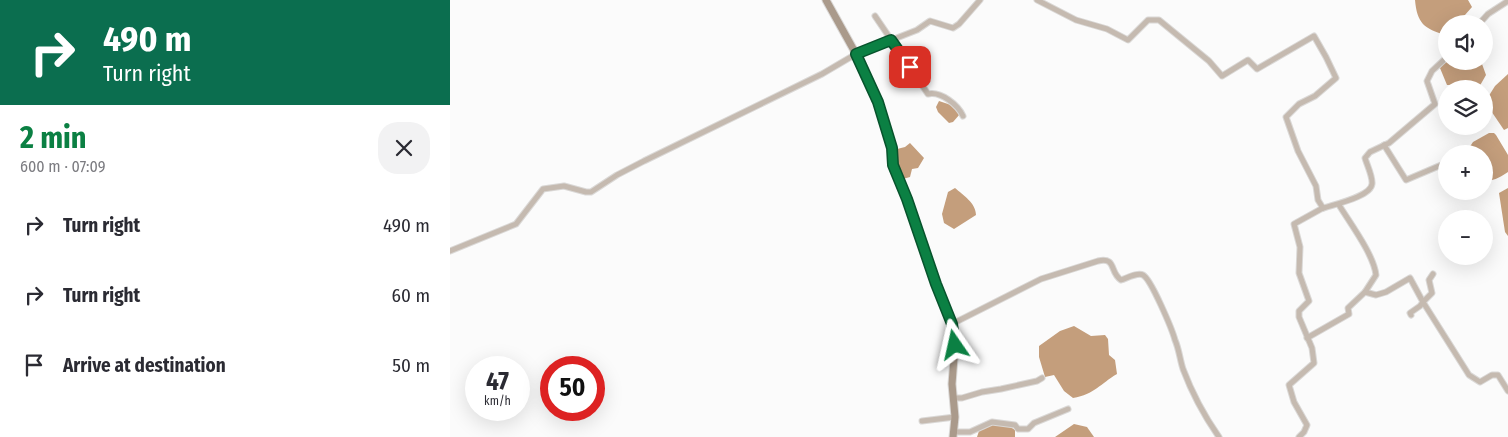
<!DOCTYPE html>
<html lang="en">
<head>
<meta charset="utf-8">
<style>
	:root { --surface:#fff; --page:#f2f2f3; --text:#2b2b33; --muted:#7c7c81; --accent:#0b8043 }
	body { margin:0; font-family:"Fira Sans Condensed",sans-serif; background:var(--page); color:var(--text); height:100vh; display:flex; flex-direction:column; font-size:19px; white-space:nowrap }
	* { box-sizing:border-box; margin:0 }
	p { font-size:16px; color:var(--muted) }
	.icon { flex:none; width:28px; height:28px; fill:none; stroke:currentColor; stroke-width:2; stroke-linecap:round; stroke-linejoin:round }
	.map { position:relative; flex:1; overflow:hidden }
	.sheet { display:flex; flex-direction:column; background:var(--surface); width:450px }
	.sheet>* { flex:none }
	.banner { background:#0b6e4f; color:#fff; overflow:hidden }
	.controls { position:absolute; left:988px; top:15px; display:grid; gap:10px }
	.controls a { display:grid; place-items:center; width:55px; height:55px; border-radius:50%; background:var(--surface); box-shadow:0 5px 20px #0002; font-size:25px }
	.speed { position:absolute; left:15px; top:356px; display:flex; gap:10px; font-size:25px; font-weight:700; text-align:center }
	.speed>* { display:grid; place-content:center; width:65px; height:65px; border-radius:50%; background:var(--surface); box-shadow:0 5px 20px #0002; line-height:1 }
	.speed small { font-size:12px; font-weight:400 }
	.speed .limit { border:8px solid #d22; background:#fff; color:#111 }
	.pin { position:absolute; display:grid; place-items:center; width:42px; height:42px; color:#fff; margin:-21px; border-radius:10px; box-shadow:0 2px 8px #0006 }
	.me { position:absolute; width:55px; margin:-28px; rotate:349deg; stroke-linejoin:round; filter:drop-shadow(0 0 4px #0008) }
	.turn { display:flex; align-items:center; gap:18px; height:105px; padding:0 20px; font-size:22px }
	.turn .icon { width:65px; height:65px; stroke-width:2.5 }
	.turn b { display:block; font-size:35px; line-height:42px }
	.round { display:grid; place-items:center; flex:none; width:52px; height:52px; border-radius:20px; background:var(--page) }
	.head { display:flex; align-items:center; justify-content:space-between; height:85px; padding:0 20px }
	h1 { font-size:30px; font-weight:700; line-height:38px; color:var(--accent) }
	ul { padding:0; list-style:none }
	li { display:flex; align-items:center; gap:15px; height:70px; padding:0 20px }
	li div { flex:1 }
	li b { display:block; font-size:19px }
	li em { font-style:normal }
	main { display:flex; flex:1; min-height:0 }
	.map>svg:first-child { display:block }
</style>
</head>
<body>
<main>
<section class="sheet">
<div class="banner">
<div class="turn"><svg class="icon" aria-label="right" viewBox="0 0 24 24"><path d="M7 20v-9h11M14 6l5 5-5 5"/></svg><div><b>490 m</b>Turn right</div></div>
</div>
<div class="head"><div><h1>2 min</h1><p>600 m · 07:09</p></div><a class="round"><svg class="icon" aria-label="close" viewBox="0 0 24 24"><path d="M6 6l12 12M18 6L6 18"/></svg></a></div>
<ul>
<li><svg class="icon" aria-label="right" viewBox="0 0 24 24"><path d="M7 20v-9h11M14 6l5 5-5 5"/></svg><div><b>Turn right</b></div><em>490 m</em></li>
<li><svg class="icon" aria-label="right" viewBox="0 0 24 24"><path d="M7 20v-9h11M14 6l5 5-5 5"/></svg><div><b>Turn right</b></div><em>60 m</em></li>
<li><svg class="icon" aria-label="arrive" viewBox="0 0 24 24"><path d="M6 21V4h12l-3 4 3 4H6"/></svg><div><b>Arrive at destination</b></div><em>50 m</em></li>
</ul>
</section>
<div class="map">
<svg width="1058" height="437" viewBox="0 0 1058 437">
	<rect width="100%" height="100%" fill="#fbfbfb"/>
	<!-- water -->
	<g fill="#c49e7c">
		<path d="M965 0H1018L1022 7 1007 24H996V35C974 29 967 23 965 0Z"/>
		<path d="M996 60V61H1029L1032 64 1036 75 1028 89H1007L1004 85H997L990 68Z"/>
		<path d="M1058 74V128L1054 130 1035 102 1045 86Z"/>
		<path d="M489 101 504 106 510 114 503 122 499 123 488 112 486 107Z"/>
		<path d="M1039 133H1044L1046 135 1058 155V172C1051 177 1042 182 1034 180V154H1021L1019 148 1023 142Z"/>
		<path d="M460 143 474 158 468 168 462 169 460 177 453 179C450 170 444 160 447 149L455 147Z"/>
		<path d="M505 188C513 195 526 203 526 215L504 229 494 223 492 214 498 192Z"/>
		<path d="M1058 188V236L1055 232 1049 193Z"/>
		<path d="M624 326 641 336 655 335 658 339 659 355 665 360 667 374C650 384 645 394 623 398L614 391 604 375 595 377 589 357V346L610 331Z"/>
		<path d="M550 424 559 426 565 430V437H527L529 431 539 425Z"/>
		<path d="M624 424 637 427 644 437H605Z"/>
	</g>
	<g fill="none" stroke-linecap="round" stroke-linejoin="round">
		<defs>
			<g id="minor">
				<path d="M587 0 626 20 657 29 678 40 698 20H709L759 61 772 76 798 60 807 69 864 36 876 57 886 78 865 96 849 104 836 117 848 151 866 186 868 200 873 208"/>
				<path d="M425 16 478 94C491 91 508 105 513 116"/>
				<path d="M1029 24 1038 14 1058 1"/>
				<path d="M934 145 956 180 996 163"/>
				<path d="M0 251 66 224 93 189 114 186 136 192H141L167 175 194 161 372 74 406 54 467 30 480 21 503 28 509 24 530 0"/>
				<path d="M983 274 979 280 982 293 973 302 1019 375 1030 382 1042 375H1048L1058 391"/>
				<path d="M915 292 926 295 936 292 960 278 973 302 970 306 960 313 961 315"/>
				<path d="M502 324 591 279 648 261C667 257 659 272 671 280 677 278 688 272 693 275 701 279 722 329 725 340 729 349 730 360 733 369 742 393 755 417 769 437"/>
				<path d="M857 338 899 314 898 308 915 292 926 275C924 255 900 223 889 205"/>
				<path d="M503 398H512L532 392 551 389 587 381 592 378"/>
				<path d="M472 421 505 417"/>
				<path d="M505 432H520L542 422 565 425 568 429H578L584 423 618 409"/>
				<path d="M849 437 854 432 857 425 844 402 839 385 864 363 862 348 849 317V311L859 301 849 273 850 247 844 224C853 219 862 214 871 209 881 205 921 197 922 184 923 177 917 165 915 158L920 152 939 143 985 104 977 81 982 71 996 58"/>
			</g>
			<path id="secondary" d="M376 0 406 54 428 102 442 148 443 165 457 199 486 284 502 324 505 345 502 384 505 417 503 437"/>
		</defs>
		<!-- minor casing -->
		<use href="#minor" stroke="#dad8d6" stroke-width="7"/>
		<!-- secondary casing -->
		<use href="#secondary" stroke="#dad8d6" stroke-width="9"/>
		<!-- minor -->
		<use href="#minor" stroke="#c5bab0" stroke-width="5"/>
		<!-- secondary -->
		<use href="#secondary" stroke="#aa9a8b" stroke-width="7"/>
	</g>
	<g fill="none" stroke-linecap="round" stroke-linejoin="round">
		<defs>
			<path id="route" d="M460 67 441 40 406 54 428 102 442 148 443 165 457 199 486 284 502 324 505 345"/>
		</defs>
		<!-- route casing -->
		<use href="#route" stroke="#07532c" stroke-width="12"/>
		<!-- route -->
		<use href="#route" stroke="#0b8043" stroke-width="9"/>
	</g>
</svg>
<div class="controls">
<a><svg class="icon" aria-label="sound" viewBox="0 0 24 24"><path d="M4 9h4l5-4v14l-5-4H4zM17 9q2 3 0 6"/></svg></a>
<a><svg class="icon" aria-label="layers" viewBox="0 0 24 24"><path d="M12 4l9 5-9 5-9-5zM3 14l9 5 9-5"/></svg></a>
<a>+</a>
<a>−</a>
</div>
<div class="speed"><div>47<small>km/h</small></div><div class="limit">50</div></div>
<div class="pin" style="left:460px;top:67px;background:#d93025"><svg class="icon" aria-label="arrive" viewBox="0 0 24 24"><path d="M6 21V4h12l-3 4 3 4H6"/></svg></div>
<svg class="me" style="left:505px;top:345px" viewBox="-20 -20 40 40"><path d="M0-17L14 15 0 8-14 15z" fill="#0b8043" stroke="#fff" stroke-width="4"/></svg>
</div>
</main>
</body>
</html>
